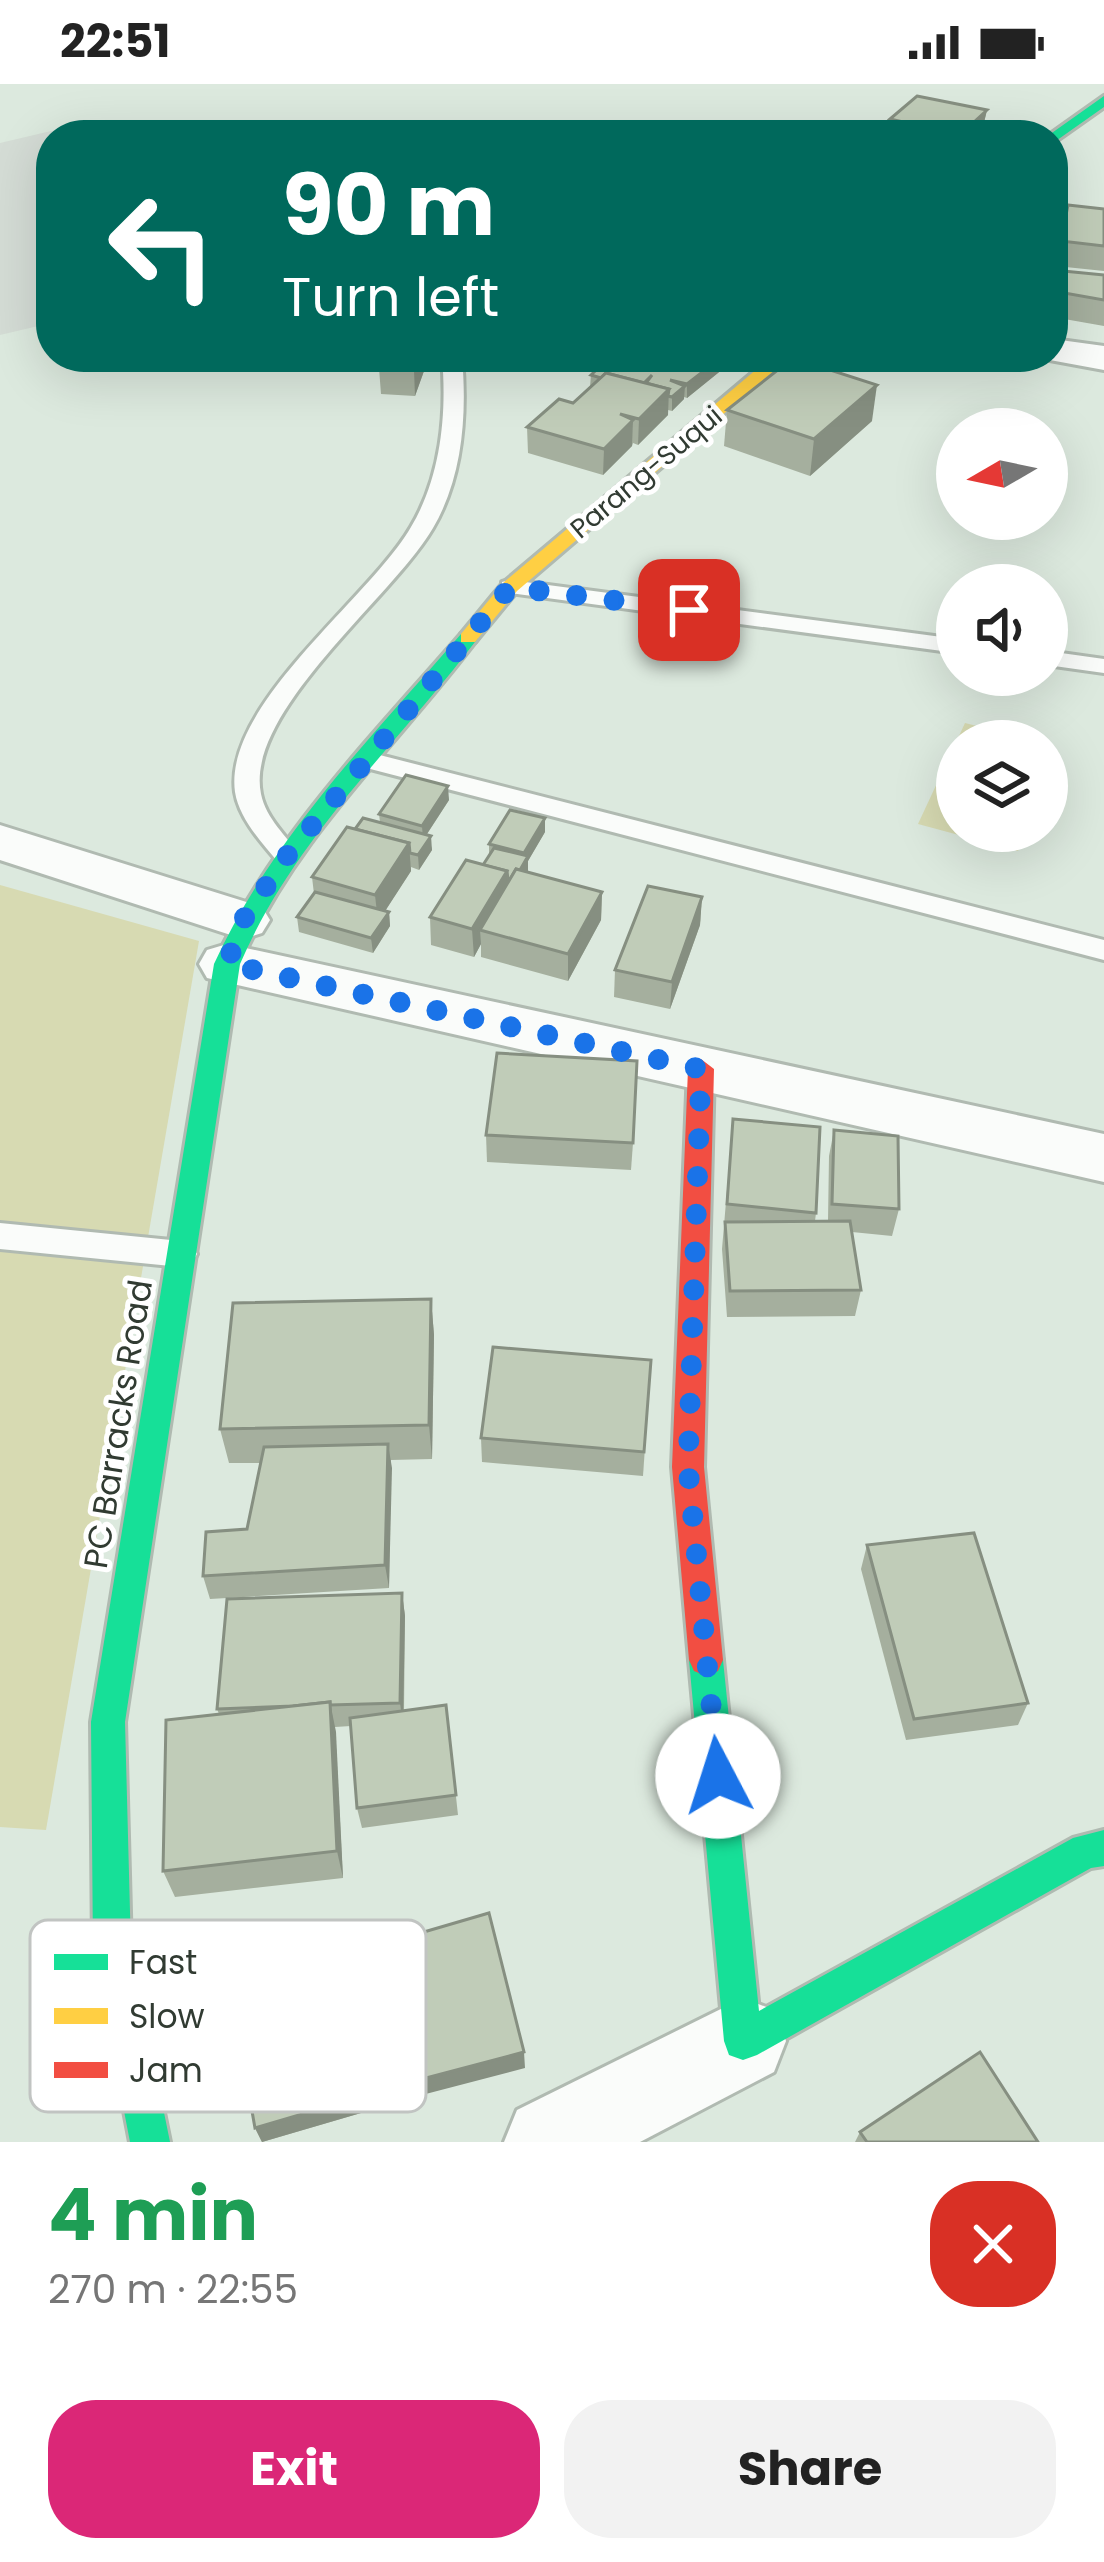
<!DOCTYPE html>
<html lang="en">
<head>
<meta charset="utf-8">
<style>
	:root { --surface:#fff; --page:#f2f2f2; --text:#222; --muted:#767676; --accent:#db2777 }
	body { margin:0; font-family:Poppins,sans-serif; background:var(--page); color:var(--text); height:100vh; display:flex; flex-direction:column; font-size:45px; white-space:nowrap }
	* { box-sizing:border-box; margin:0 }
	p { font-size:39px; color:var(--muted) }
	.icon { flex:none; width:66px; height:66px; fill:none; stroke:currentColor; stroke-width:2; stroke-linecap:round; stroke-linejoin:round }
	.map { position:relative; height:2058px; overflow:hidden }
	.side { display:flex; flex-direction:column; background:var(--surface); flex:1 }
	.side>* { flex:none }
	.top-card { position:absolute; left:36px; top:36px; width:1032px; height:252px; border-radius:48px; box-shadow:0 12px 48px #0002; background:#00695c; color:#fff; overflow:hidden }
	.needle { width:78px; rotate:261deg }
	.controls { position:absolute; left:936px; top:324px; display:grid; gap:24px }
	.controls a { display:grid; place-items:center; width:132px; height:132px; border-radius:50%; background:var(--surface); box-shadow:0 12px 48px #0002; font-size:60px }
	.pin { position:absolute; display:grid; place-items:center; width:102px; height:102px; color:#fff; margin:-51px; border-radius:24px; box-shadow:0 6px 18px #0006 }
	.me { position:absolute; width:132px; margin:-66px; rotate:355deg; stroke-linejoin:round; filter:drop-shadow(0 0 9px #0008) }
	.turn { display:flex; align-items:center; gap:42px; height:252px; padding:0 48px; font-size:54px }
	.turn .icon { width:156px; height:156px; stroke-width:2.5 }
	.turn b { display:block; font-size:84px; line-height:102px }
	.round { display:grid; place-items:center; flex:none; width:126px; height:126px; border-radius:48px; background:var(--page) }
	.overview { display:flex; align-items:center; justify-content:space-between; height:204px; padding:0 48px }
	h1 { font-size:72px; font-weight:700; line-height:90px; color:#1e9e55 }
	.cta { display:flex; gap:24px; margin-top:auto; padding:24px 48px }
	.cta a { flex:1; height:138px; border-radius:48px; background:var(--accent); color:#fff; font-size:48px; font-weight:700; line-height:138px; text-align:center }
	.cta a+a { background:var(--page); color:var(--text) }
	.status { display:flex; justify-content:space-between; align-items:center; height:84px; padding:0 60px; background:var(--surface); direction:ltr }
	.status svg { height:33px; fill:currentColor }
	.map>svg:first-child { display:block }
</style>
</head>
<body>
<div class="status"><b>22:51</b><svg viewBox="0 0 49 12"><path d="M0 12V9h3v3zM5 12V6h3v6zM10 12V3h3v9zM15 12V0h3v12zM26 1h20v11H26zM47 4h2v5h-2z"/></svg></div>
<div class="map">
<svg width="1104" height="2058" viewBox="0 0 1104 2058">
	<rect width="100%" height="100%" fill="#dce9de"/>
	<!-- green -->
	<g fill="#d7dab2">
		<path d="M965 639 1036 657H957V747H1026L1018 767 918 740Z"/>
		<path d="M0 801 199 857 46 1746 0 1743Z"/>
	</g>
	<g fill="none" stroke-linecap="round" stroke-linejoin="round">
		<!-- runway -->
		<path fill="#d4dcd5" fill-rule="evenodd" d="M51 47 69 51H51V239L0 251V59Z"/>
		<defs>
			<g id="lane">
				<path d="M442 273H462C467 330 463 393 433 444 393 513 244 628 261 710 266 735 287 752 300 772L287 781 278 778C261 758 239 734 235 708 223 621 370 514 411 443 441 393 447 330 442 273Z"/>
				<path d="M510 496 957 555V569L502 508V498Z"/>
				<path d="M1047 567 1104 575V589L1047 581Z"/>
				<path d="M364 667 1104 856V876L355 681 352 675Z"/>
				<path d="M0 1139 181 1157 192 1161 197 1170 192 1179 181 1183 0 1165Z"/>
			</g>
			<g id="street">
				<path d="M1053 255 1104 262V286L1039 274 1053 273Z"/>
				<path d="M0 741 262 823 270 836 262 849 243 855 0 776Z"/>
				<path d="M227 860 1104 1050V1098L207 894 199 880 207 866Z"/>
				<path d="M743 1914 774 1926 786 1957 774 1988 640 2058H504L517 2026Z"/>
			</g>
			<g id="fast">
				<path d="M1104 12V23L1053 59V51H1049Z"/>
				<path d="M468 548 478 554C396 663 295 752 240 880L125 1638 131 1866 170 2058H130L93 1866 91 1638 214 880C272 753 371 654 461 550Z"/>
				<path d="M706 1560 718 1565 723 1576 759 1927 1073 1754 1104 1746V1782L1091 1784 757 1971 743 1976 729 1971 724 1957 689 1576 694 1565Z"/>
			</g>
			<path id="slow" d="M771 273H790L517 507 475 558H461V550L503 499Z"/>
			<path id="jam" d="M701 975 714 985 704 1383 723 1576 718 1587 706 1592 694 1587 689 1576 672 1383 688 985Z"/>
		</defs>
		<!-- lane casing -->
		<use href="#lane" stroke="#b0bab1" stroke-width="6"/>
		<!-- street casing -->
		<use href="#street" stroke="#b0bab1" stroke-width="6"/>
		<!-- fast casing -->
		<use href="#fast" stroke="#b0bab1" stroke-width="6"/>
		<!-- slow casing -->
		<use href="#slow" stroke="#b0bab1" stroke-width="6"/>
		<!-- jam casing -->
		<use href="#jam" stroke="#b0bab1" stroke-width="6"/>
		<!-- lane -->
		<use href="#lane" fill="#fafcfa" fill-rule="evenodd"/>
		<!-- street -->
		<use href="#street" fill="#fafcfa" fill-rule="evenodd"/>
		<!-- fast -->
		<use href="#fast" fill="#16e098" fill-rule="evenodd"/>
		<!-- slow -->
		<use href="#slow" fill="#ffcf43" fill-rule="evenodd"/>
		<!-- jam -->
		<use href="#jam" fill="#f24e42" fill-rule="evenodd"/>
	</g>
	<!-- wall -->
	<g fill="#a5af9e">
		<path d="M987 26 981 51H888L890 35Z"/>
		<path d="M1068 121 1104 125V187L1056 182Z"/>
		<path d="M1053 186 1104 191V190V242L1053 233Z"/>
		<path d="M361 273H429L415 312 381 310 379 284 381 279 361 278Z"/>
		<path d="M610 273H658L653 278 669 282 680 273H734V276L687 314 684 313V315L672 327 668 326V331L638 361 633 359 632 362 603 391 528 369 527 343 573 319 590 303 591 291Z"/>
		<path d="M727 326 872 337 810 392 724 362Z"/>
		<path d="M449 716 427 750 432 766 419 786 411 783V787L385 827 389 828 390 842 373 869 299 848 297 833 314 810 312 793 355 745 380 738 379 730Z"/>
		<path d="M545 748 528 777 527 788 602 808 601 836 568 897 481 873V860L474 873 431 861 430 833 483 781 489 771V760Z"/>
		<path d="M702 813 700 841 670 925 614 913 615 886Z"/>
		<path d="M733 1035 816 1129 815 1137H828L829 1072 834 1046 899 1125 892 1152 852 1148 861 1206 855 1232 727 1233 722 1165Z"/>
		<path d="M486 1051 633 1059 631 1086 487 1078Z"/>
		<path d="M431 1215 434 1251 432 1375 391 1376 389 1504 210 1515 203 1492 247 1445 261 1379H229L220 1345Z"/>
		<path d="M651 1276 643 1392 482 1378 481 1354Z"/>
		<path d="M867 1461 1028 1619 1018 1641 906 1656 861 1485Z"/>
		<path d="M402 1509 405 1532 404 1627 446 1621 458 1731 362 1744 357 1724 351 1642 335 1643 343 1794 175 1813 163 1787 219 1630 217 1625Z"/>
		<path d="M354 1887 378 2024 262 2058 255 2044 241 1965 230 1967 222 1950Z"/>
		<path d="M860 2048 1038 2058H855Z"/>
	</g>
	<!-- shaded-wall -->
	<g fill="#868f81">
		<path d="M987 26 981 51H960Z"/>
		<path d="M418 273H429L415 312 414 286Z"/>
		<path d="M722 273H734V276L687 314V300Z"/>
		<path d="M877 301 872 337 810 392 814 355Z"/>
		<path d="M685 302 684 315 672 327V313Z"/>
		<path d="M669 305 668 331 638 361 639 335Z"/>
		<path d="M633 336 632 362 603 391 604 365Z"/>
		<path d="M448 702 449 716 423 756 422 742Z"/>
		<path d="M545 734V748L528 777V787L513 812V798L524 779V769Z"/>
		<path d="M431 752 432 766 419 786 418 771Z"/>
		<path d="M409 759 411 787 378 838 375 811Z"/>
		<path d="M507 787 508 814 480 846 481 860 474 873 472 845Z"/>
		<path d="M602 808 601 836 568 897V870Z"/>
		<path d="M702 813 700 841 670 925 672 898Z"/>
		<path d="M389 828 390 842 373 869 371 854Z"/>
		<path d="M431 1215 434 1251 432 1375 429 1341Z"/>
		<path d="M388 1360 392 1384 389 1504 385 1481Z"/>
		<path d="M402 1509 405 1532 403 1640 400 1619Z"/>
		<path d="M330 1618 336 1648 343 1794 337 1767Z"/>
		<path d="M349 1870 378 2024 262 2058 255 2044Z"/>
		<path d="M524 1968 525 1984 395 2018 392 2003Z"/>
	</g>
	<!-- building -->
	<g fill="#c0ccb8" stroke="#868f81" stroke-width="3">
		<path d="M917 12 987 26 960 51 890 35Z"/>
		<path d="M1068 121 1104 125V162L1061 157Z"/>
		<path d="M1053 186 1104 191V216L1053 207Z"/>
		<path d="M384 273H418L414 286 379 284Z"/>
		<path d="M610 273H633L669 282 680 273H722L687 300 670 296 685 302 672 313 668 312 669 305 646 299 652 291 644 299 606 289 601 294 591 291Z"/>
		<path d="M793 274 877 301 814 355 727 326Z"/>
		<path d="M606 289 669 305 639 335 620 330 633 336 604 365 527 343 559 315 573 319Z"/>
		<path d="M406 691 448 702 422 742 379 730Z"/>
		<path d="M510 726 545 734 524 769 489 760Z"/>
		<path d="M363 734 431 752 418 771 410 769 409 759 355 745Z"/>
		<path d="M347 743 409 759 375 811 312 793Z"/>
		<path d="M494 764 528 772 520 786 516 785 509 797 508 796 507 787 483 781Z"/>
		<path d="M466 776 507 787 472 845 430 833Z"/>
		<path d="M516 785 602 808 568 870 480 846Z"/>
		<path d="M648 802 702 813 672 898 615 886Z"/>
		<path d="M315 808 389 828 371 854 297 833Z"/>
		<path d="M497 969 637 977 633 1059 486 1051Z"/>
		<path d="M733 1035 820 1043 816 1129 727 1120Z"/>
		<path d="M834 1046 898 1052 899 1125 832 1120Z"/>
		<path d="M850 1137 861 1206 730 1207 725 1138Z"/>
		<path d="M431 1215 429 1341 220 1345 233 1219Z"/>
		<path d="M493 1263 651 1276 644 1368 481 1354Z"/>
		<path d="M388 1360 385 1481 203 1492 206 1448 247 1445 264 1363Z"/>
		<path d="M974 1449 1028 1619 914 1635 867 1461Z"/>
		<path d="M402 1509 400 1619 330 1621V1618L293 1622 217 1625 227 1515Z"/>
		<path d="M330 1618 337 1767 163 1787 166 1636Z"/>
		<path d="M446 1621 456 1711 357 1724 350 1634Z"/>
		<path d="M489 1829 524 1968 392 2003 362 1866Z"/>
		<path d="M349 1870 374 2009 255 2044 238 1948 222 1950 218 1901Z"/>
		<path d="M980 1968 1038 2058H867L860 2048Z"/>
	</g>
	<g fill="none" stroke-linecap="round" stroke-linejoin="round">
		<!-- route -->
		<path stroke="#1a73e8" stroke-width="21" stroke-dasharray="0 37.8" d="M689 526 510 503 287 772 243 836 227 880 701 985 688 1383 718 1692"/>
	</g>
	<g text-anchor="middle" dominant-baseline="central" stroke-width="10" stroke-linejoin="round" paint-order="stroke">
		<!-- far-street labels -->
		<g font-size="27" fill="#313b32" stroke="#fff">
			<text transform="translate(646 388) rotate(-40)">Parang-Suqui</text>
		</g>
		<!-- street labels -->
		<g font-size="33" fill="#313b32" stroke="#fff">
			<text transform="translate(118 1340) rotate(-81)">PC Barracks Road</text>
		</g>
	</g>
	<!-- legend -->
	<rect x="30" y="1836" width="396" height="192" rx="18" fill="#fff" stroke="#c1c4c2" stroke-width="3"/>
	<rect x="54" y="1870" width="54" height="16" fill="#16e098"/>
	<rect x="54" y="1924" width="54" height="16" fill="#ffcf43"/>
	<rect x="54" y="1978" width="54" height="16" fill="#f24e42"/>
	<g font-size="33" fill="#313b32">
		<text x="129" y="1890">Fast</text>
		<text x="129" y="1944">Slow</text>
		<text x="129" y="1998">Jam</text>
	</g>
</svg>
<div class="controls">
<a><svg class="needle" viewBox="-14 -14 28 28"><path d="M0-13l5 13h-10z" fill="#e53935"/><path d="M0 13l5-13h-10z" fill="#767676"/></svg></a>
<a><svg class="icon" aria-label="sound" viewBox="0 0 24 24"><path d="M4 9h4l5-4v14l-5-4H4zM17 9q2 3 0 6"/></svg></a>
<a><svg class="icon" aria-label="layers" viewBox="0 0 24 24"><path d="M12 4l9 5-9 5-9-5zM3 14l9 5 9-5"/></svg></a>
</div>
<div class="pin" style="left:689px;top:526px;background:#d93025"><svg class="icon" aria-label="arrive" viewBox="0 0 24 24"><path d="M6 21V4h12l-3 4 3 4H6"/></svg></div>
<svg class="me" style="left:718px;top:1692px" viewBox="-20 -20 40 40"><circle r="19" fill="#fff"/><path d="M0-13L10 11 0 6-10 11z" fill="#1a73e8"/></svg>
<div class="top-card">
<div class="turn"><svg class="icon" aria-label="left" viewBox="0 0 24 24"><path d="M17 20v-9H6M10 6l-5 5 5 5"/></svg><div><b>90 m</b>Turn left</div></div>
</div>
</div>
<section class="side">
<div class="overview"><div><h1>4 min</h1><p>270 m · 22:55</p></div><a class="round" style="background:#d93025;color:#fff"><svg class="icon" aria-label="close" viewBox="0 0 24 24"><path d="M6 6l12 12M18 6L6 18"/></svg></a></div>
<div class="cta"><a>Exit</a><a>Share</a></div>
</section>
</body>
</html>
